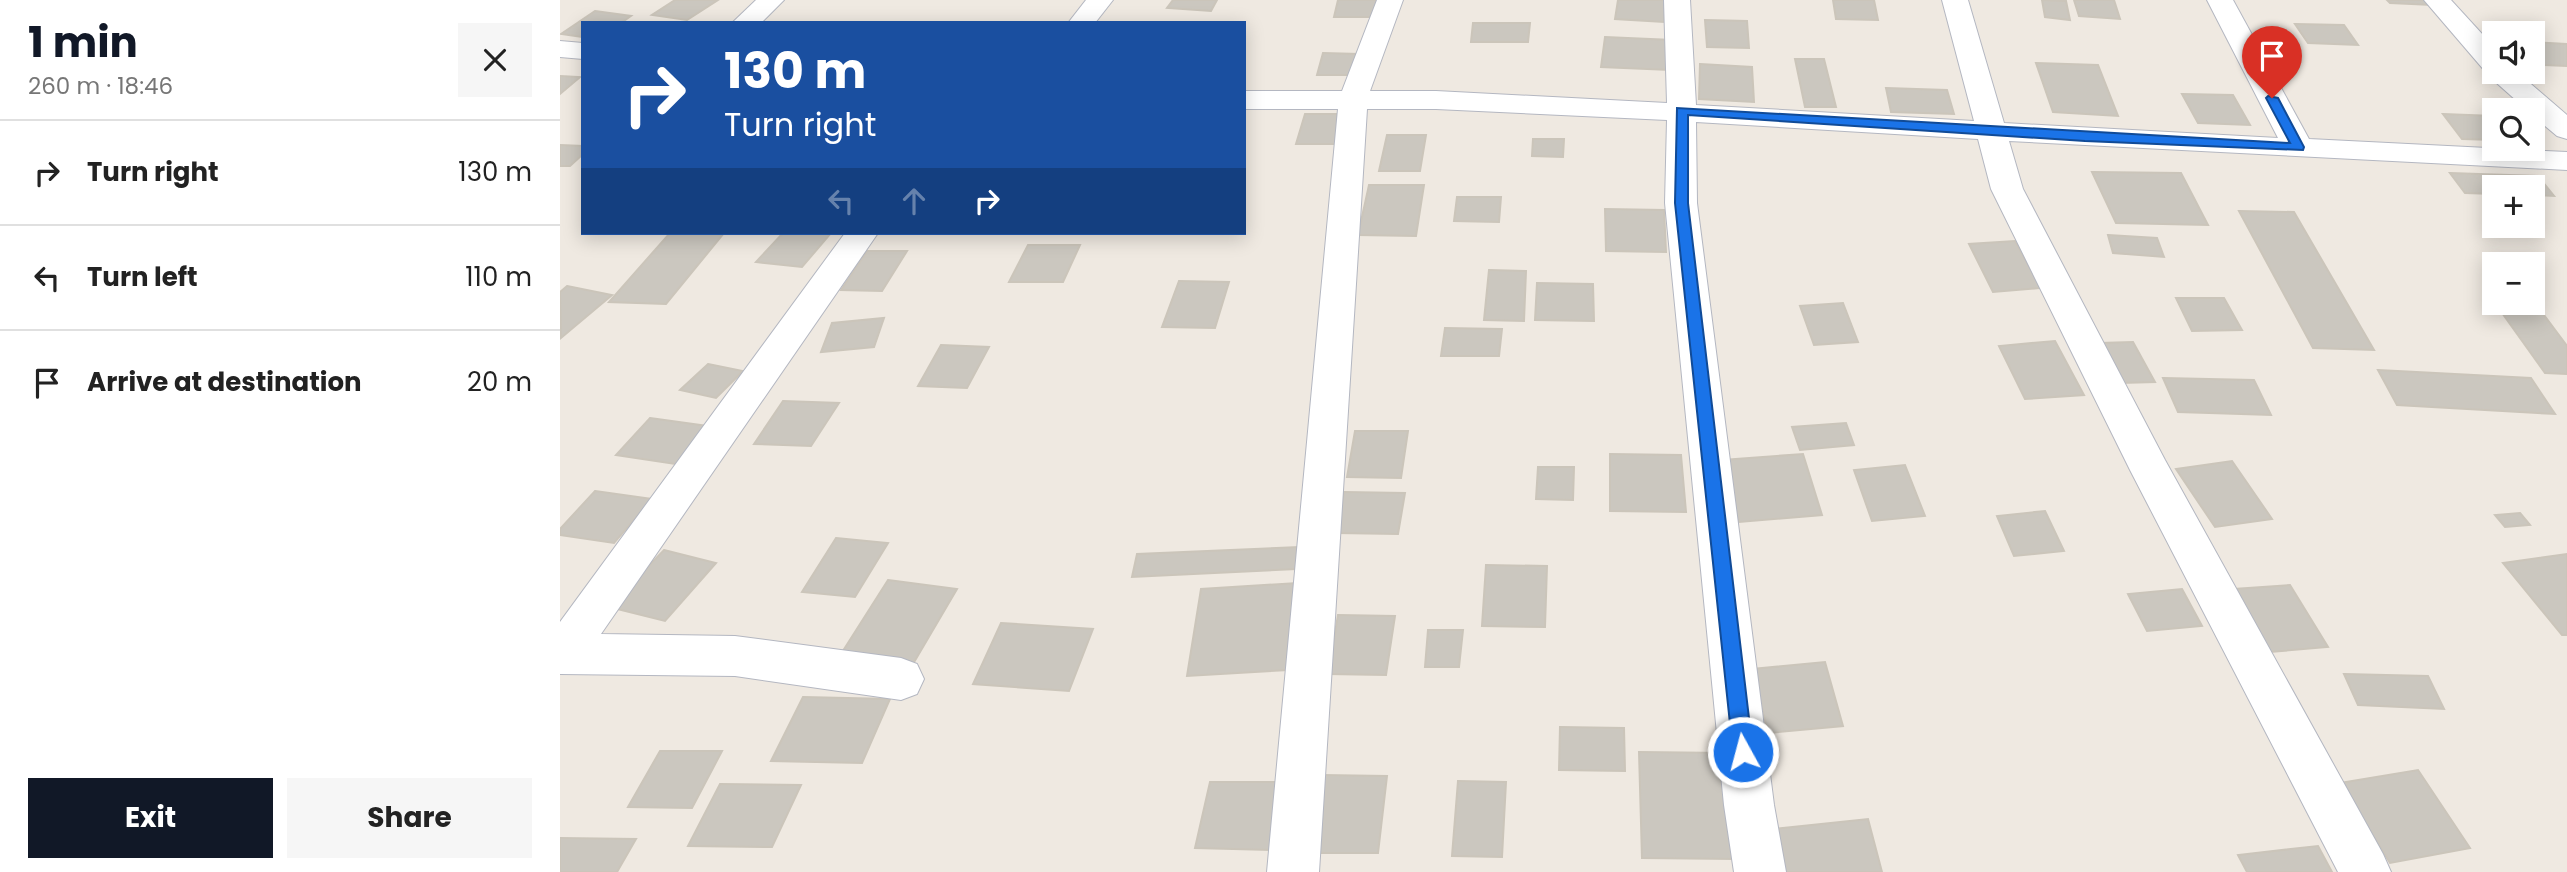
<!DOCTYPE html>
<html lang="en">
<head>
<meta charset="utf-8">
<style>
	:root { --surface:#fff; --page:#f6f6f6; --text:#222; --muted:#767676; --line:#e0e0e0; --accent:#111827 }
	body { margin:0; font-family:Poppins,sans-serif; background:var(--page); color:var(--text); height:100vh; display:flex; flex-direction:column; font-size:26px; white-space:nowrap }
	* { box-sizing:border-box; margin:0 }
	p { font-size:23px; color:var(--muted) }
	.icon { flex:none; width:38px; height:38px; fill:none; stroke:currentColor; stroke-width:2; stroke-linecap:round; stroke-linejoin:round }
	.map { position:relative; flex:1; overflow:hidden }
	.sheet { display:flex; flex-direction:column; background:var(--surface); width:560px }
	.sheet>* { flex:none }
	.guide { position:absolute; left:21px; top:21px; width:665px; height:214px; border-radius:0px; box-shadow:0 4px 18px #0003; background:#1a4fa0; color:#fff; overflow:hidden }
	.fabs { position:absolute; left:1922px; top:21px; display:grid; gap:14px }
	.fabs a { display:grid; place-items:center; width:63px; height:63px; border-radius:0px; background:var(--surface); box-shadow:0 4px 18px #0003; font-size:35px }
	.pin { position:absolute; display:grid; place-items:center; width:60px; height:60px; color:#fff; margin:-72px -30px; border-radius:50% 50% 50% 0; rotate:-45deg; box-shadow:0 0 7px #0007 }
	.pin .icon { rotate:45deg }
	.me { position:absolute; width:77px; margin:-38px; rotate:353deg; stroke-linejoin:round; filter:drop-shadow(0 0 5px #0008) }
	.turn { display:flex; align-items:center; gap:24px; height:147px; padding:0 28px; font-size:32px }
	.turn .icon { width:91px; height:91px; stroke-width:2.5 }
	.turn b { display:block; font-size:49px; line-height:60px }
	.lanes { display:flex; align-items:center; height:66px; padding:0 28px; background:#0003; justify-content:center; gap:35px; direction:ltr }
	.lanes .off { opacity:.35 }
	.round { display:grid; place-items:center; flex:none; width:74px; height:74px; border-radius:0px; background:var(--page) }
	.summary { display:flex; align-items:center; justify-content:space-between; height:119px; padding:0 28px }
	h1 { font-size:42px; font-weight:700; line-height:52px; color:var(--accent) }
	.primary-button { display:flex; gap:14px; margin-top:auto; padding:14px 28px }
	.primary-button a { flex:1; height:80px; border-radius:0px; background:var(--accent); color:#fff; font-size:28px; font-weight:700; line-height:80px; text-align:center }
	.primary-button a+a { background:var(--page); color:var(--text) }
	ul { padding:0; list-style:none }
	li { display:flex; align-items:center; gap:21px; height:105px; padding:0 28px; border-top:2px solid var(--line) }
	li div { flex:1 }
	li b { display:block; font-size:26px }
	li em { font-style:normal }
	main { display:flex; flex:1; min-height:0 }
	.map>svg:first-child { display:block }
</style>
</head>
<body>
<main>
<section class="sheet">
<div class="summary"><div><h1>1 min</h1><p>260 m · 18:46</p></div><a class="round"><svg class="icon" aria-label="close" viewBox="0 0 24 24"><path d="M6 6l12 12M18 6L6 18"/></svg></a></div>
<ul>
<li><svg class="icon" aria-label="right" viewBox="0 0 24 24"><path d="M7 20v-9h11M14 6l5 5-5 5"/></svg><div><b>Turn right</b></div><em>130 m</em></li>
<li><svg class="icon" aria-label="left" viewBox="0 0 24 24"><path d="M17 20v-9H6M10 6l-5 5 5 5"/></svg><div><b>Turn left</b></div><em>110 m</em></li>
<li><svg class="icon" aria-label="arrive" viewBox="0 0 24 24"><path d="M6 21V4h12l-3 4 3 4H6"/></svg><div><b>Arrive at destination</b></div><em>20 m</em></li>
</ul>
<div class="primary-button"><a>Exit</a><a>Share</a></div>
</section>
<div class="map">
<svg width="2007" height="872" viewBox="0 0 2007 872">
	<rect width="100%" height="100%" fill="#efe9e1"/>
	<!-- building -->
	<g fill="#cbc7bf" stroke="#cbc5ba" stroke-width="2">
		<path d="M115 0H158L127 20 92 15Z"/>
		<path d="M613 0H657L651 11 607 8Z"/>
		<path d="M778 0H820L816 17H774Z"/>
		<path d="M1058 0H1106L1104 22 1055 19Z"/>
		<path d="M1273 0H1314L1318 20 1276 19Z"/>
		<path d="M1482 0 1506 1 1510 20 1485 17Z"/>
		<path d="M1514 0H1554L1560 19 1519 16Z"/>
		<path d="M1827 0H1867L1871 5 1830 3Z"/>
		<path d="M35 11 71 16 61 23H23V37L1 34Z"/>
		<path d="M1145 20 1187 21 1189 48 1147 47Z"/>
		<path d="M913 23H970L968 42H911Z"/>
		<path d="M1735 24 1784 25 1798 45 1748 43Z"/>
		<path d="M1045 37 1112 40 1110 70 1041 67Z"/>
		<path d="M1972 42 2007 44V66L1984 65 1972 53Z"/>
		<path d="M763 53 799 54 794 75H757Z"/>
		<path d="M1235 59H1264L1276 107H1245Z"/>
		<path d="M1476 63 1538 65 1558 116 1493 112Z"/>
		<path d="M1140 64 1192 67 1194 102 1139 99Z"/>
		<path d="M0 76 20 77 0 94Z"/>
		<path d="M1326 88 1387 90 1394 114 1331 112Z"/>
		<path d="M1622 94 1673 95 1690 125 1638 123Z"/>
		<path d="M745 114H783L776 144H736Z"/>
		<path d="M1883 114 1934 116V140L1902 139Z"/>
		<path d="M827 135H866L860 171H819Z"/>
		<path d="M973 139H1004L1003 157 972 156Z"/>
		<path d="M0 145 23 146V154L10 166H0Z"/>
		<path d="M1532 172 1621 173 1648 225 1556 223Z"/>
		<path d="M1890 173 1978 176 1994 196 1972 195V187H1934V194L1905 193Z"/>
		<path d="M809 185H864L856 236 798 235Z"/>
		<path d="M897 197H941L939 222 894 221Z"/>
		<path d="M1045 209 1104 210 1106 252 1046 251Z"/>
		<path d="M1679 211 1734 212 1814 350 1753 348Z"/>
		<path d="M110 233H164L106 304 49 302Z"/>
		<path d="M223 233H271L242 267 196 262Z"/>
		<path d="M1548 235 1597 238 1604 257 1553 253Z"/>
		<path d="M1455 241 1481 288 1433 292 1409 244Z"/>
		<path d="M468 245H520L503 282H449Z"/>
		<path d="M307 251H347L322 291 281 290Z"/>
		<path d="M929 270 966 271 964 321 924 320Z"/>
		<path d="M619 281 669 282 655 328 602 327Z"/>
		<path d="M977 283 1033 284 1034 321 975 320Z"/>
		<path d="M7 286 52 295 1 338 0 292Z"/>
		<path d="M1616 298H1664L1682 330 1632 331Z"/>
		<path d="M1972 299 2007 346V374L1985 373 1935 303H1972Z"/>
		<path d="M1283 303 1298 342 1254 345 1240 306Z"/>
		<path d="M324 318 314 347 261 352 272 323Z"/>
		<path d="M885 328 942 329 939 356H881Z"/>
		<path d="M1495 341 1524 395 1465 399 1439 346Z"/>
		<path d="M1573 342 1595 382 1560 383 1540 343Z"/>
		<path d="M381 345 429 347 407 388 358 386Z"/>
		<path d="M148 364 183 371 156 398 120 390Z"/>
		<path d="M1818 370 1971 378 1995 414 1837 405Z"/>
		<path d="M1603 378 1694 380 1711 415 1618 412Z"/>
		<path d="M223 401 279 403 251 446 194 444Z"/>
		<path d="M90 418 155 427 122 465 56 455Z"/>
		<path d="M1286 423 1294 445 1240 450 1232 427Z"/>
		<path d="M795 431H848L841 478 787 477Z"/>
		<path d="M1050 454 1121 455 1126 512 1050 511Z"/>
		<path d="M1243 454 1262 515 1179 522 1163 460Z"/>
		<path d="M1672 461 1712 519 1655 527 1616 469Z"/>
		<path d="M1345 465 1365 516 1312 521 1294 470Z"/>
		<path d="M978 467H1014L1013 500 976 499Z"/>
		<path d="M35 491 92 499 54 543 0 535V529Z"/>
		<path d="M784 492 845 493 838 534 777 533Z"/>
		<path d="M1485 511 1504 551 1454 556 1437 516Z"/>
		<path d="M1960 513 1970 525 1945 527 1935 515Z"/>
		<path d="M276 538 328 543 295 597 242 592Z"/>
		<path d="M739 547 736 569 572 577 577 554Z"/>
		<path d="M104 550 156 563 105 621 49 607Z"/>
		<path d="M2007 554V635H2002L1943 563Z"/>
		<path d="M926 565 987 566 985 627 922 626Z"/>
		<path d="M328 580 397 589 353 664 281 654Z"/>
		<path d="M737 583 728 670 627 676 641 589Z"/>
		<path d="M1730 585 1768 647 1710 652 1675 589Z"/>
		<path d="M1622 589 1642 626 1587 631 1568 594Z"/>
		<path d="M778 615 835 616 826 675 768 674Z"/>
		<path d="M441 623 533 629 509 691 413 684Z"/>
		<path d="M868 630H903L899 667H865Z"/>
		<path d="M1265 662 1283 726 1208 733 1193 669Z"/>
		<path d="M1784 674 1868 676 1884 709 1798 705Z"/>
		<path d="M243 697 330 699 302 763 211 761Z"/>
		<path d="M1000 727 1064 728 1065 771 999 770Z"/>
		<path d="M100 751H162L132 808 68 807Z"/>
		<path d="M1079 752 1167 753 1175 859 1082 858Z"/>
		<path d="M1858 770 1910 848 1830 863 1780 783Z"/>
		<path d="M762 775 827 776 818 853H749Z"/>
		<path d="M898 781 946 782 942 857 892 856Z"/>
		<path d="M650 782H723L711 850 635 848Z"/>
		<path d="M160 784 241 785 212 847 128 846Z"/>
		<path d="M1308 819 1322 872H1224L1214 829Z"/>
		<path d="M0 838 76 839 57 872H0Z"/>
		<path d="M1758 846 1772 872H1687L1678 855Z"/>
	</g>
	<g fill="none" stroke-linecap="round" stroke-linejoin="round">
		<defs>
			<g id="street">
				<path d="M196 0H224L201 23H172Z"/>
				<path d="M526 0H553L535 23H508Z"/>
				<path d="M817 0H843L810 91H876L1107 103 1104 0H1130L1136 105 1414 121 1382 0H1408L1444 123 1718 138 1647 0H1673L1749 139 2007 152V170L1449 141 1463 189 1605 460 1823 854 1831 872H1778L1570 470 1431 189 1418 139 1136 122 1137 203 1214 805 1226 872H1174L1164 805 1105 203 1107 120 876 109H807L759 872H707L778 109H684V91H782Z"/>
				<path d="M1864 0H1891L1934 47V72H1957L2007 115V139L1997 136 1972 115V110H1967L1931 78 1928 71 1924 70Z"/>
				<path d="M0 41 23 43V59L0 57Z"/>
				<path d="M285 233H318L41 634 175 636 341 658 357 664 364 679 357 694 341 700 175 676 0 674V622Z"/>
			</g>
		</defs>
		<!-- street casing -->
		<use href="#street" stroke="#b4b7c1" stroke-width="2"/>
		<!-- street -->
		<use href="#street" fill="#fff" fill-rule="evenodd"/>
	</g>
	<!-- route -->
	<path fill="#1a73e8" stroke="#114b97" stroke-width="2" d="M1708 96 1718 98 1744 147 1743 150 1525 141 1128 115V203L1193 752 1190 759 1183 761 1176 759 1173 752 1115 203 1117 108 1730 143 1706 98Z"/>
</svg>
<div class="fabs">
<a><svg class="icon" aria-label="sound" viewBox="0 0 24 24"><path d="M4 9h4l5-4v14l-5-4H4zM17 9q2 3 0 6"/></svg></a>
<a><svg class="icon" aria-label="search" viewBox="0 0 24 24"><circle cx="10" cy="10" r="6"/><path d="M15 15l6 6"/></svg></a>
<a>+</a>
<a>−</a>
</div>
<div class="pin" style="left:1712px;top:98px;background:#d93025"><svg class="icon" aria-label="arrive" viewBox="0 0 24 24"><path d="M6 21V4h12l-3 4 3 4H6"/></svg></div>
<svg class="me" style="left:1183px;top:752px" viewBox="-20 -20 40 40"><circle r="17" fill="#1a73e8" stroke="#fff" stroke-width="3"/><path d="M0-11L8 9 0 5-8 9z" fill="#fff"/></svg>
<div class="guide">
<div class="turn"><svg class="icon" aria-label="right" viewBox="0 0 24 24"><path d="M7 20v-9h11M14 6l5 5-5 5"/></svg><div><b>130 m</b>Turn right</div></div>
<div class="lanes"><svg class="icon off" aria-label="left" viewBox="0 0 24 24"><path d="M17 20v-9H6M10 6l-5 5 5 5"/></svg><svg class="icon off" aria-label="ahead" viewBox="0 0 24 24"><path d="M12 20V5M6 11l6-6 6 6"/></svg><svg class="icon" aria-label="right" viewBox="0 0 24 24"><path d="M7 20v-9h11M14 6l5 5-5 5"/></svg></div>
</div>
</div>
</main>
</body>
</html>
